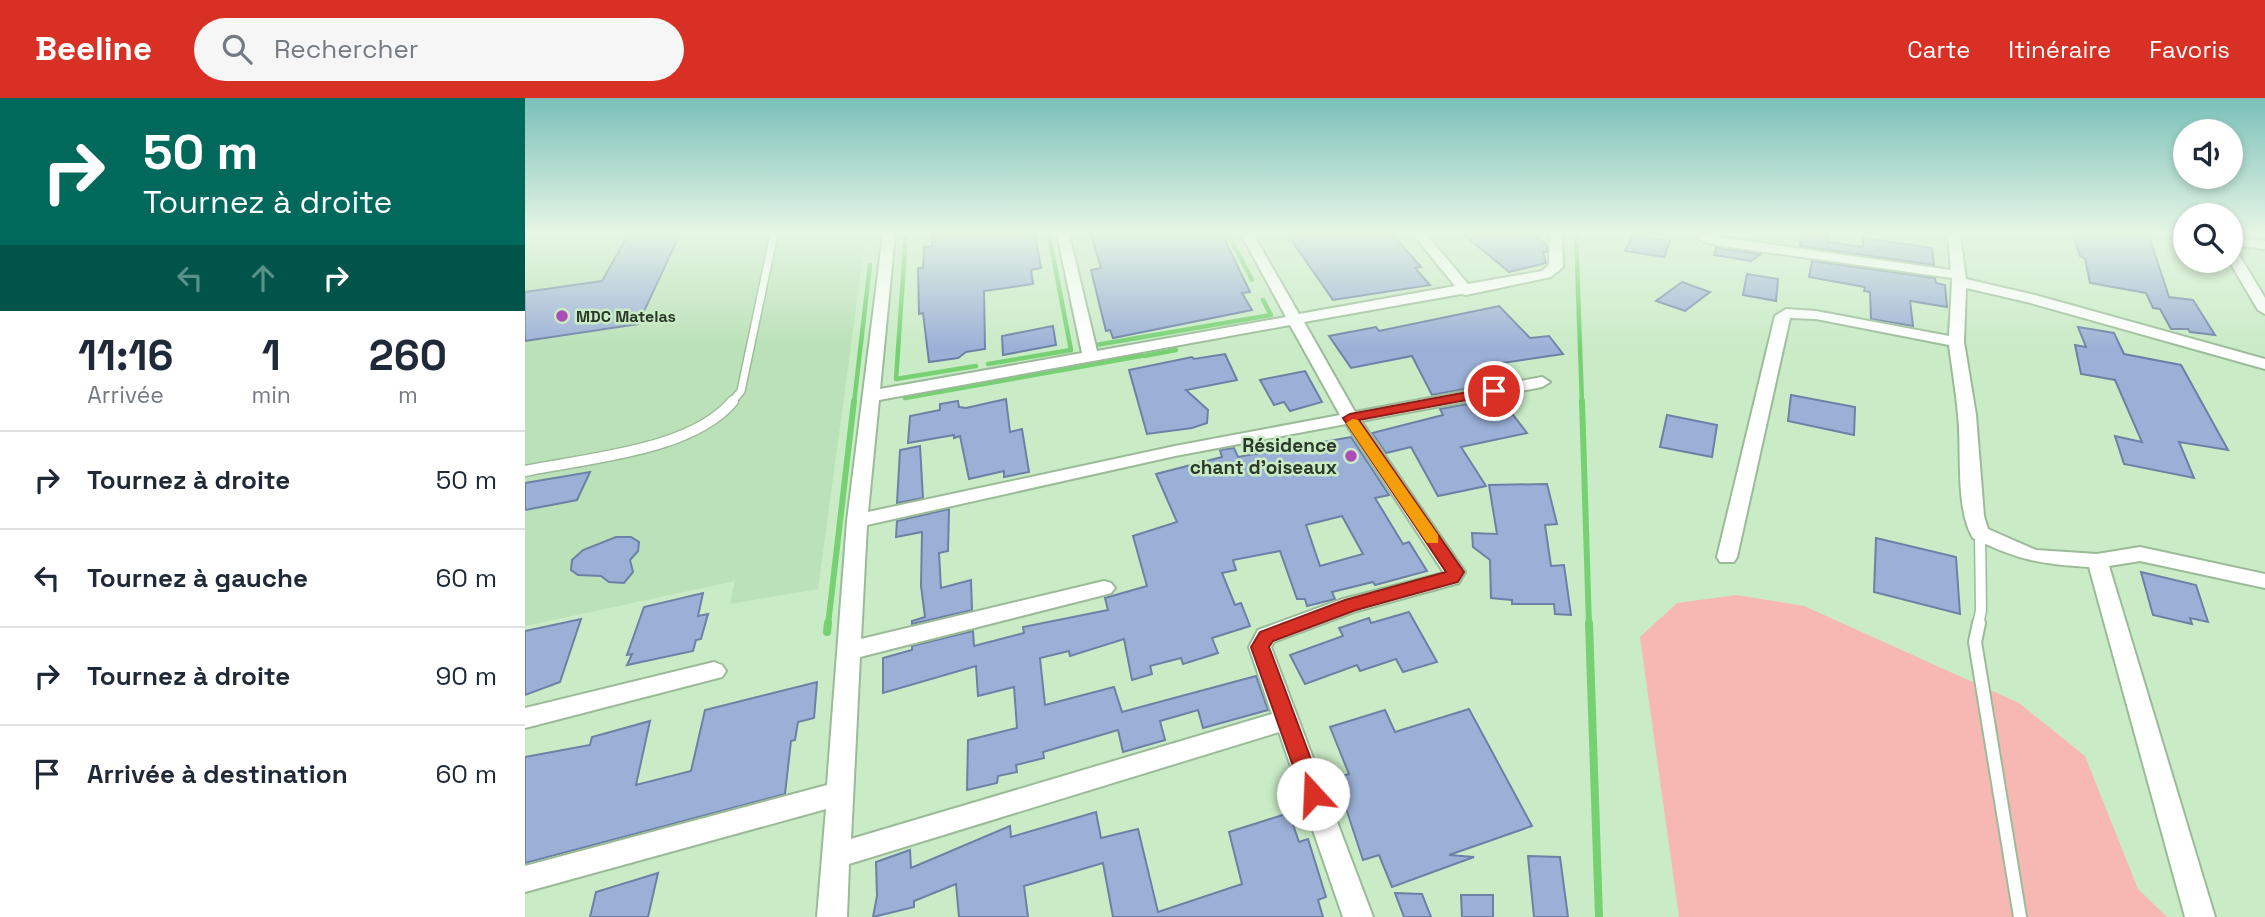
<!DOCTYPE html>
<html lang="fr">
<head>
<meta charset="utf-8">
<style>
	:root { --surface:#fff; --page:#f6f6f7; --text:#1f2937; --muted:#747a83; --line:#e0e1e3; --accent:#d93025 }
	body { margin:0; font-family:"Space Grotesk",sans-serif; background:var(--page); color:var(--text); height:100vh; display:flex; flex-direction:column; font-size:26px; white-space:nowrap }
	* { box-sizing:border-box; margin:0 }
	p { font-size:23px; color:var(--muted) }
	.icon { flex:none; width:38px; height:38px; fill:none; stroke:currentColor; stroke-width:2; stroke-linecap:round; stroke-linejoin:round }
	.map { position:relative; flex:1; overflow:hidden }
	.side { display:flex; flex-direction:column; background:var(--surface); width:525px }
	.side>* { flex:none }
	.banner { background:#00695c; color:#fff; overflow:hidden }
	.tools { position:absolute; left:1648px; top:21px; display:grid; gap:14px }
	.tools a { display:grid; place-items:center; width:70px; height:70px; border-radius:50%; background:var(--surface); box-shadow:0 4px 10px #0003; font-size:35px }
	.pin { position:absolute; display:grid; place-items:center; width:60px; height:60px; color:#fff; margin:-30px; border:4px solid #fff; border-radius:50%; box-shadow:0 2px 7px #0007 }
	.me { position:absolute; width:77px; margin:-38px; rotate:340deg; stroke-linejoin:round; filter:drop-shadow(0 0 5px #0008) }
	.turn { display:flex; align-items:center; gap:24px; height:147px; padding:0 28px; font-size:32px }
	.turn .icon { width:91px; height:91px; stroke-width:2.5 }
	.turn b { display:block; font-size:49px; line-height:60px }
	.lanes { display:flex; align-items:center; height:66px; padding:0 28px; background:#0003; justify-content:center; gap:35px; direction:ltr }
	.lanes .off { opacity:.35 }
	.eta { display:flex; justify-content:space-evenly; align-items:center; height:119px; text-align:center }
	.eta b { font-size:42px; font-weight:700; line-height:49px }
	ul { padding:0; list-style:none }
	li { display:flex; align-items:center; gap:21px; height:98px; padding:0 28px; border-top:2px solid var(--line) }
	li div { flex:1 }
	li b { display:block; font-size:26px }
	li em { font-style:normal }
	header { display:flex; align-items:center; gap:42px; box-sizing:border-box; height:98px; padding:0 35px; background:var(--accent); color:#fff }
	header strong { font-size:33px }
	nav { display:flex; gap:38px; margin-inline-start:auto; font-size:24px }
	.search { width:490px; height:63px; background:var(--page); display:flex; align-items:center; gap:18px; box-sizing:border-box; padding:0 24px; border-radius:38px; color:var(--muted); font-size:26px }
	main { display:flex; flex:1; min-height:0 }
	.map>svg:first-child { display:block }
</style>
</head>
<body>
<header>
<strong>Beeline</strong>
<div class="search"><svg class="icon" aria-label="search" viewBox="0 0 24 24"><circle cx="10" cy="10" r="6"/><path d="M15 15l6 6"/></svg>Rechercher</div>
<nav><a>Carte</a><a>Itinéraire</a><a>Favoris</a></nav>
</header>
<main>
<section class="side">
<div class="banner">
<div class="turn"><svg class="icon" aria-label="right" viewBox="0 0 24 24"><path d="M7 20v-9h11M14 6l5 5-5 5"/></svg><div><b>50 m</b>Tournez à droite</div></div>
<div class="lanes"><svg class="icon off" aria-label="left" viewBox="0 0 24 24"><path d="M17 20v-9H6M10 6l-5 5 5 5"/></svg><svg class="icon off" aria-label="ahead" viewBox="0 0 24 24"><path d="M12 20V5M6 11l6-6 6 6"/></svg><svg class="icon" aria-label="right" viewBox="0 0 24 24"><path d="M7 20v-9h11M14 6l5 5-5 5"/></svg></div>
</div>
<div class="eta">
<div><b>11:16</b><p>Arrivée</p></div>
<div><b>1</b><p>min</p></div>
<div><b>260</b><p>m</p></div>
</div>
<ul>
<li><svg class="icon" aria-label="right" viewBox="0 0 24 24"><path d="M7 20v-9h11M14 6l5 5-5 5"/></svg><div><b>Tournez à droite</b></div><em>50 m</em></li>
<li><svg class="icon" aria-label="left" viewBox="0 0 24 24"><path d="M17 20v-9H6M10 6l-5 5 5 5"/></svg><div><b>Tournez à gauche</b></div><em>60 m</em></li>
<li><svg class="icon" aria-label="right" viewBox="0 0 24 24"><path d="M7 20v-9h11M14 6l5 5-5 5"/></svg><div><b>Tournez à droite</b></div><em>90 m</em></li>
<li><svg class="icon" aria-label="arrive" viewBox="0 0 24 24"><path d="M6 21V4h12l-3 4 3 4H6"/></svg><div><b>Arrivée à destination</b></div><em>60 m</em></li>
</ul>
</section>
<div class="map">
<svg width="1740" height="819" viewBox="0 0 1740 819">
	<rect width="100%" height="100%" fill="#c9ebc6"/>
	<!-- built -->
	<path fill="#bae1b7" d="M0 136H341L293 491 205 506 210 483 0 528Z"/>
	<!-- green -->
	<path fill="#f7b8b4" d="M1211 497 1279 508 1494 605 1560 658 1613 791 1642 819H1154L1115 539 1152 505Z"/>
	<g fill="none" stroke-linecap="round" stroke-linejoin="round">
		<!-- stream-far2 -->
		<g stroke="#76d172" stroke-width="4.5">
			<path d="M381 136 371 281 451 268"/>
			<path d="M523 136 528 159"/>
			<path d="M702 136 710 150"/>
			<path d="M1051 136 1057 305"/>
			<path d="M712 153 727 182"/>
			<path d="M529 163 546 252"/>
			<path d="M571 247 746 217 738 202"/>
			<path d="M619 258 651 252"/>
			<path d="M463 266 546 252"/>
			<path d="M380 300 616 258"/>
			<path d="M329 305 345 167"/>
		</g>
		<!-- stream-far1 -->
		<g stroke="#76d172" stroke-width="6">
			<path d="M1057 303 1064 527"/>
			<path d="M303 527 329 303"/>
		</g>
		<!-- stream -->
		<g stroke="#76d172" stroke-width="8">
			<path d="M1064 525 1074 819"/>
			<path d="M302 534 303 525"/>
		</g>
	</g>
	<!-- building -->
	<g fill="#9bb0d7" stroke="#6d80a5" stroke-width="2" fill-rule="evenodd">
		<path d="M155 136 113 226 0 243V194L77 183 103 137Z"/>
		<path d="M407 136H510L516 170 506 172 508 186 459 193 460 251 441 254 433 260 404 264 398 215 394 216 393 170H398L399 149 407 148Z"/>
		<path d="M566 136H697L725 194 717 195 727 212 588 240 585 232 581 233 566 172 576 170Z"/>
		<path d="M762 136H867L896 169 890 170 905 187 808 202Z"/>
		<path d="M938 136H1009L1022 148V154H1018L1021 165 984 174Z"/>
		<path d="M1275 136H1302L1303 144 1338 149V140L1407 150 1409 167 1275 148Z"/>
		<path d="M1547 136 1624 138 1644 199 1668 202 1690 237 1665 234 1663 231H1646L1635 211 1628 210 1621 195 1565 185 1560 161 1555 158Z"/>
		<path d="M1108 137 1145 143 1139 159 1100 153Z"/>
		<path d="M1191 149 1198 151 1236 156 1226 163 1189 157Z"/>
		<path d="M1287 163 1410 180 1411 185 1420 187 1422 209 1385 203 1388 228 1346 221 1345 194 1339 193 1340 189 1284 179Z"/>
		<path d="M1222 176 1253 181 1251 203 1218 197Z"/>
		<path d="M1157 184 1185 194 1160 213 1131 203Z"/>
		<path d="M974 208 1005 240 1024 238 1038 256 977 265 988 282 907 297 887 258 826 270 804 238 851 229 854 233Z"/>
		<path d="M528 228 531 247 478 257 477 238Z"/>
		<path d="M1553 229 1589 235 1599 256 1656 267 1703 352 1654 344 1669 380 1599 366 1590 338 1617 344 1590 282 1556 276 1550 247 1561 249Z"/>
		<path d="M700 256 712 282 661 292 683 312 682 325 667 330 622 336 604 272 667 259 669 261Z"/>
		<path d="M780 273 797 304 765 313 759 304 749 307 735 282Z"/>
		<path d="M1266 297 1330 309 1329 337 1263 323Z"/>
		<path d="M975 300 1002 335 936 349 961 388 913 398 886 349 861 355 847 335 918 317 915 311Z"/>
		<path d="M481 301 485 334 497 331 504 374 479 379V373L444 381 435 338 429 340V337L383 345 385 318 415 312V306L433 303 434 309 441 310Z"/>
		<path d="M1142 317 1192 327 1187 359 1135 349Z"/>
		<path d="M826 339 864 397 850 400 878 446 884 444 902 473 850 487 848 484 807 494 810 501 782 508 780 501H772L755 453 708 462 711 472 697 475 710 507 716 505 725 528 687 540 693 555 658 566 656 560 625 568 627 576 607 582 599 541 545 558 544 553 515 560 520 607 589 589 597 614 731 578 743 612 678 630 673 612 635 623 640 642 598 654 593 632 518 654 519 660 491 667 492 674 473 678 472 685 442 692 443 642 492 630 489 589 453 598 451 568 358 595V560L387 552V548L448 533 449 548 499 535 498 529 583 512 580 500 622 488 608 438 652 424 631 376 697 359 695 352 709 350 713 359ZM817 418 838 456 795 468 781 427Z"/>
		<path d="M395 348 398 400 372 405 375 352Z"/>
		<path d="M65 374 52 402 0 412V385Z"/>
		<path d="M1022 386 1032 426 1020 427 1026 468 1039 467 1046 517 1030 516 1029 506H987V502L966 500 965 462 948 449 947 435 972 436 964 387Z"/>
		<path d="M424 411 423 453 414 455 416 490 446 482 447 512 387 526V523L400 519 396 488 397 434 371 439 372 423Z"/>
		<path d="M91 439H106L114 444 113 453 105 462 108 474 99 485 84 484 76 478 53 477 46 472 47 462 58 452Z"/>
		<path d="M1351 440 1431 459 1435 516 1349 494Z"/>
		<path d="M1616 474 1671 487 1683 524 1665 520 1667 526 1628 517Z"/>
		<path d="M178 495 173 518 183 516 176 541 171 542 168 553 102 567 107 556 102 557 119 509Z"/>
		<path d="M884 514 912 564 878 574 871 561 835 573 832 567 780 586 765 557 818 538 814 530 844 520 846 525Z"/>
		<path d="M56 521 35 584 0 597V533Z"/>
		<path d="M292 584 289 620 273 624 270 642 266 643 260 696 0 765V659L65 647 67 639 125 623 111 687 166 673 180 612Z"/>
		<path d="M944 611 1007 728 924 757 949 759 867 789 854 757 838 762 811 680 824 676 805 629 860 612 870 634Z"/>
		<path d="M571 714 576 740 613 731 633 814 717 786 704 734 764 715 774 744 783 741 801 799 793 802 798 819H588L578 765 499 788 503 819H434L431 786 389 803V809L348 819 352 798 351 764 385 752 386 770 485 728 486 739Z"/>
		<path d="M1003 758 1035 759 1043 819H1009Z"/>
		<path d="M133 775 123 819H65L71 794Z"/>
		<path d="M870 795 897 796 906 819H879Z"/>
		<path d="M936 797H968V819H937Z"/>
	</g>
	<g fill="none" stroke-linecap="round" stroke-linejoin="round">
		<defs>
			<g id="service-far2">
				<path d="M0 136H4"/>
				<path d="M206 305 216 293 249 136"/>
			</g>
			<g id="service-far1">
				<path d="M0 373C62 360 167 353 208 303"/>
				<path d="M1453 527 1456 512 1455 435"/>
			</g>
			<path id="service" d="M1454 525 1450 544 1495 819"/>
			<g id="minor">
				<path d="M358 136H370L355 291 557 255 532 136H544L572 253 761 219 716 136H728L774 216 930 188 888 136H901L943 186 1017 173 1024 167 1025 136H1037L1038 169 1026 179 941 197 936 196 779 224 830 314 1017 279 1025 284 1017 289 836 323 940 474 934 485 832 513 749 544 746 549 848 819H818L754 634 324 766 322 819H292L301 711 0 794V768L302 687 322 423ZM765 227 815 317 650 348 343 414 354 302ZM821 326 919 475 818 501 733 532 724 549 747 616 326 741 335 559 579 497 586 495 590 490 586 485 579 483 336 541 342 427 650 358Z"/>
				<path d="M1171 136 1426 172 1423 136H1435L1441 181 1510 197 1740 261V271L1502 204 1441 190 1439 244 1451 317 1459 418 1463 431 1511 452 1572 456 1615 449 1740 476V490L1615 463 1584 468 1690 819H1660L1564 469C1514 466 1493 462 1448 440 1430 411 1437 352 1433 317 1431 294 1427 270 1424 247L1291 221 1265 220 1212 459 1209 464H1195L1192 459 1250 218 1261 211 1291 213 1424 238 1427 184V180L1198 148 1178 144Z"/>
				<path d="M1643 136H1661V142L1645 139Z"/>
				<path d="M1706 139 1740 143V151L1706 147Z"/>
				<path d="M1706 151 1713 155 1740 200V216L1733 212 1704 163Z"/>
				<path d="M189 564 197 567 201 573 197 579 0 630V610Z"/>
			</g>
		</defs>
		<!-- service-far2 casing -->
		<use href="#service-far2" stroke="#9bbb98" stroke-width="10"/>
		<!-- service-far1 casing -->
		<use href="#service-far1" stroke="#9bbb98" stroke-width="13"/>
		<!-- service casing -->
		<use href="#service" stroke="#9bbb98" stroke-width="16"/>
		<!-- minor casing -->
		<use href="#minor" stroke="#9bbb98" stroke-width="4"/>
		<!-- service-far2 -->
		<use href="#service-far2" stroke="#fff" stroke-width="7"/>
		<!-- service-far1 -->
		<use href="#service-far1" stroke="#fff" stroke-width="10"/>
		<!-- service -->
		<use href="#service" stroke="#fff" stroke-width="12"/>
		<!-- minor -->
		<use href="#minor" fill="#fff" fill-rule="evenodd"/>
	</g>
	<!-- sky -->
	<linearGradient id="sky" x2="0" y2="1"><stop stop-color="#7ac0b9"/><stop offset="0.54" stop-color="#e7f6e5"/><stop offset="1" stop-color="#e7f6e5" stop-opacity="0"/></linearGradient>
	<rect width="1740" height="251" fill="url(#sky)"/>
	<!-- route -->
	<path fill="#d93025" stroke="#8d1f18" stroke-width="2" d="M969 289 974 290V296L834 322 939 474 933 484 831 512 748 543 744 549 799 696 796 702 788 705 780 702 726 549 735 534 820 502 921 474 818 320 825 316Z"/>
	<!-- slow -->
	<path fill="#f59e0b" d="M828 321 833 322 913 437V445H902L821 325Z"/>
	<!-- markers -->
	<g fill="#ab4db7" stroke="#c9ebc6" stroke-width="2.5">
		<circle cx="37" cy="218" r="7"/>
		<circle cx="826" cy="358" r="7"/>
	</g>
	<g text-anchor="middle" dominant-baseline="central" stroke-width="5" stroke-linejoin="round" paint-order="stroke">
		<!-- far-poi labels -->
		<g font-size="16" font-weight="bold" fill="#2b382a" stroke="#c9ebc6" text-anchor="start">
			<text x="51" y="218">MDC Matelas</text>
		</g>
		<!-- poi labels -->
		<g font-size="19" font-weight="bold" fill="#2b382a" stroke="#c9ebc6" text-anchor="end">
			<text x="812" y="347">Résidence<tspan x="812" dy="22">chant d'oiseaux</tspan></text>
		</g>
	</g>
</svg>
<div class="tools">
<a><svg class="icon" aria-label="sound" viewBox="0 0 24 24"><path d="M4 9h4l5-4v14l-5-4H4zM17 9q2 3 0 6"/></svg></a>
<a><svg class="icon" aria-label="search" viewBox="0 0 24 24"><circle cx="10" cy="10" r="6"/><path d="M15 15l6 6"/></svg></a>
</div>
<div class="pin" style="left:969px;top:293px;background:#d93025"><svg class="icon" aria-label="arrive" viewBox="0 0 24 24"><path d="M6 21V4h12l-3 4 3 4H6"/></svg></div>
<svg class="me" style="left:788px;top:696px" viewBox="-20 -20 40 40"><circle r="19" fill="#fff"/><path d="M0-13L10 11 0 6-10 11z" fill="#d93025"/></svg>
</div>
</main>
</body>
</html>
